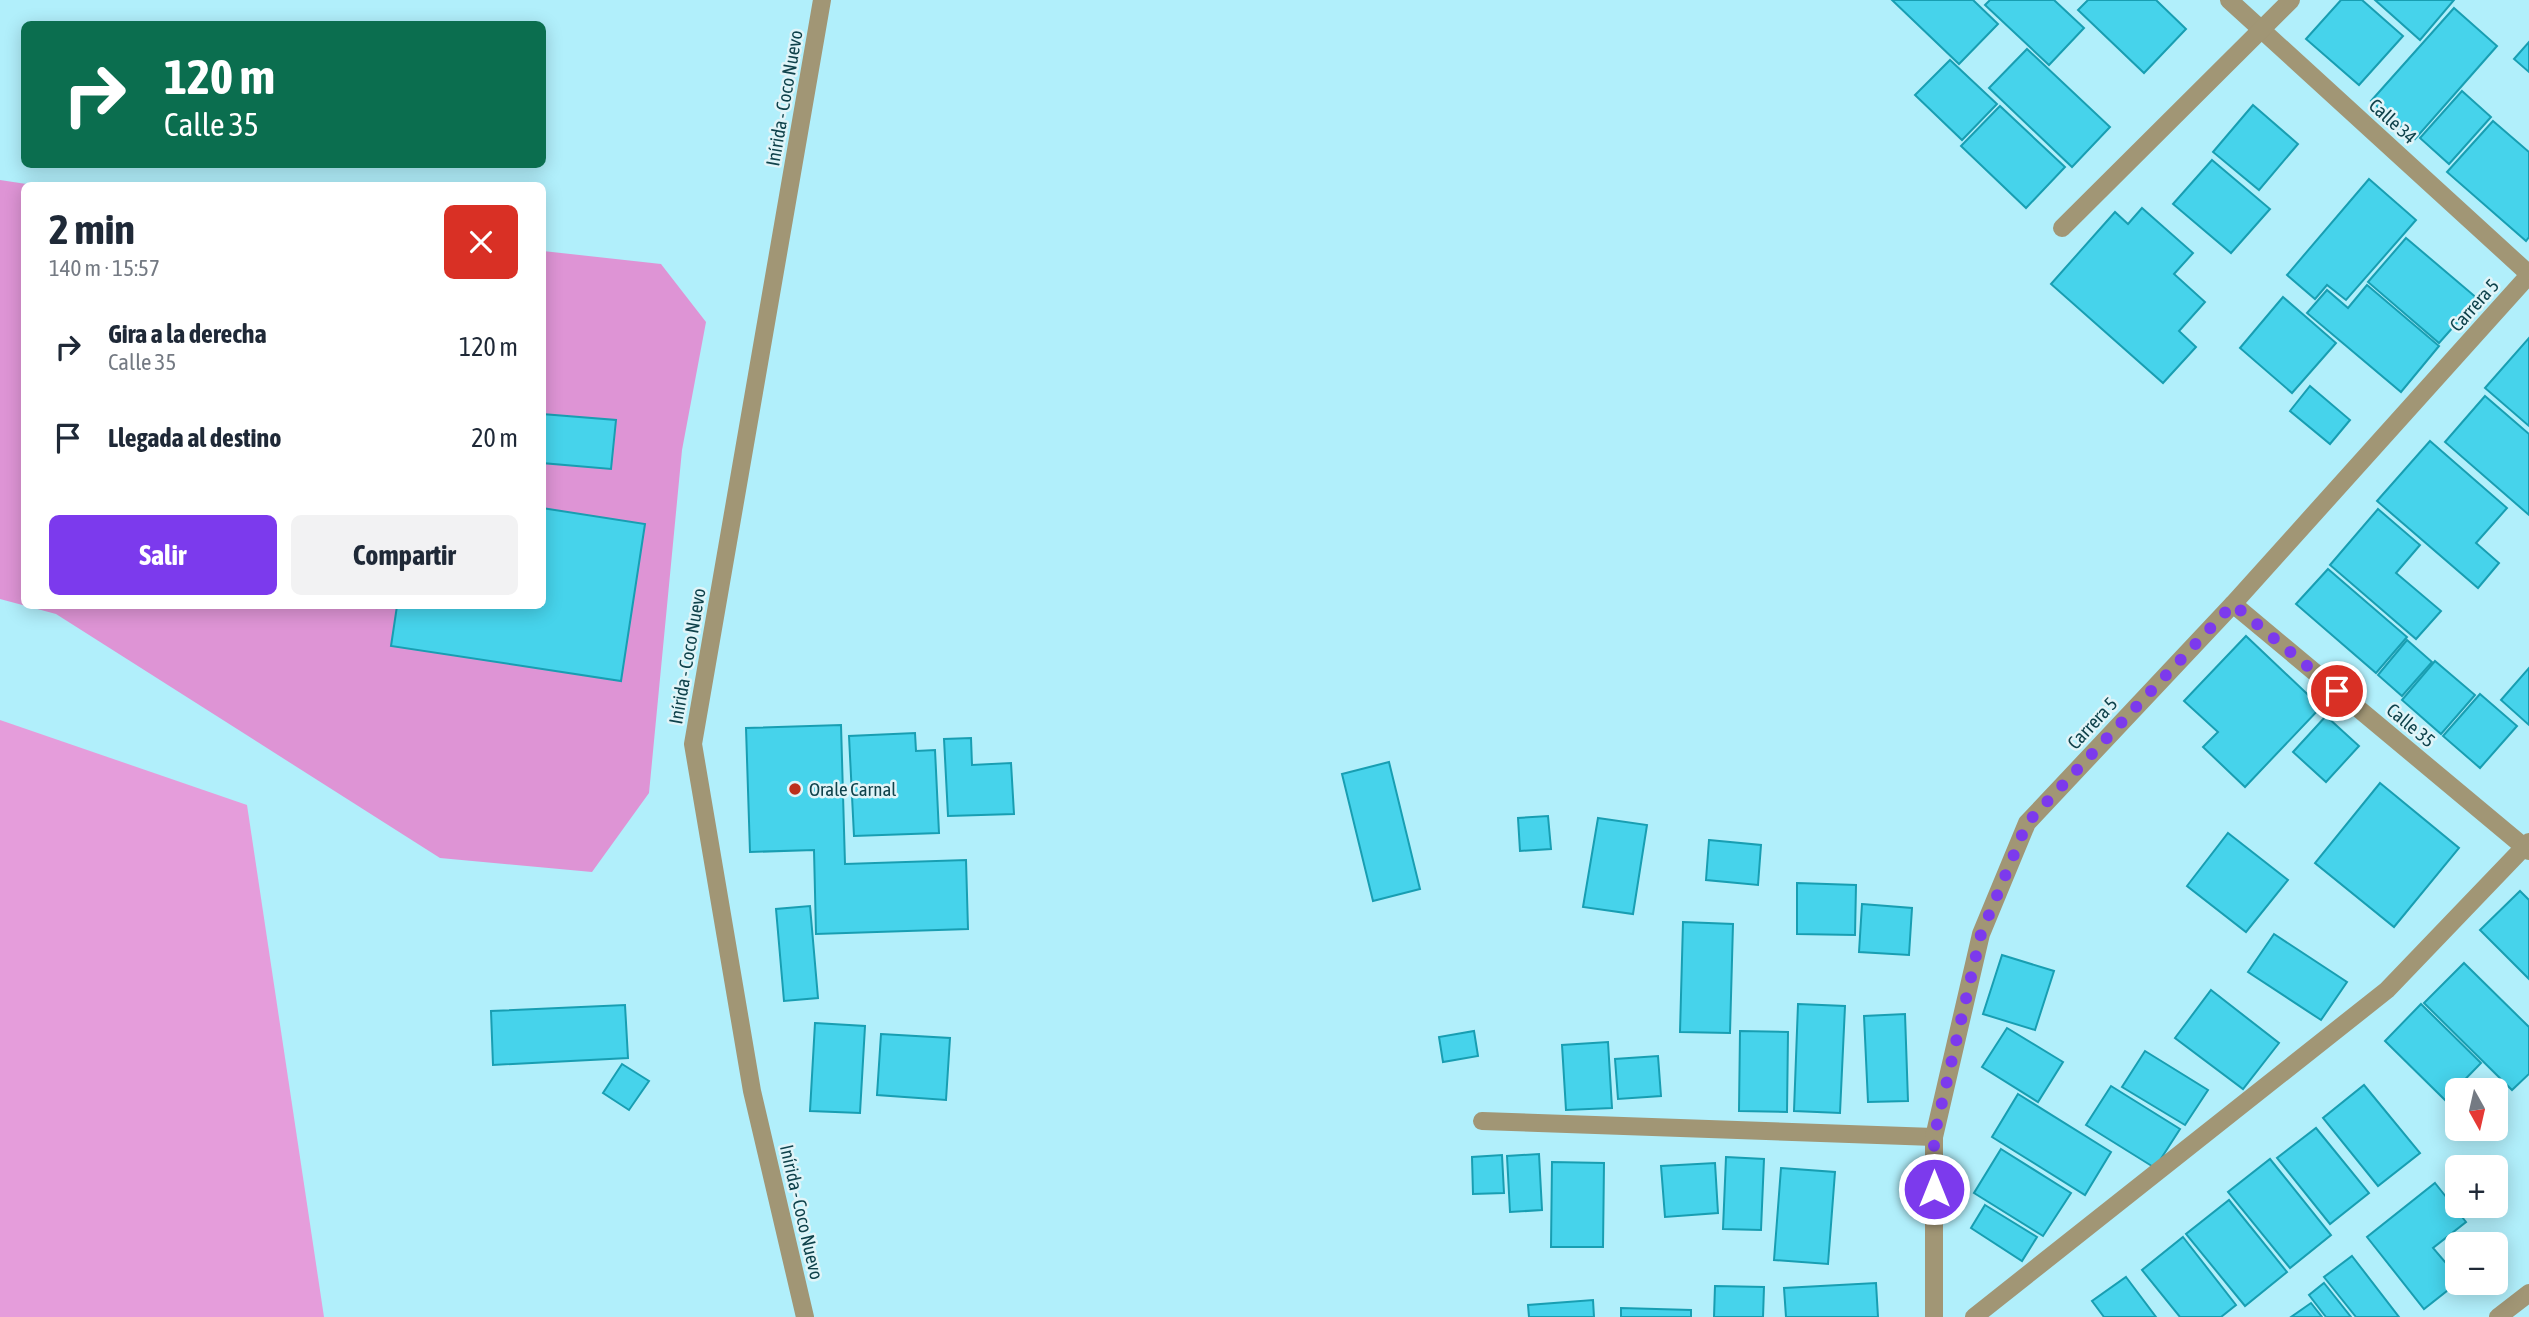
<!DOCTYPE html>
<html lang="es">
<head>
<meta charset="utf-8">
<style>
	:root { --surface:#fff; --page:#f2f2f3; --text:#1f2937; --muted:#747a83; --accent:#7c3aed }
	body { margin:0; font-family:"Asap Condensed",sans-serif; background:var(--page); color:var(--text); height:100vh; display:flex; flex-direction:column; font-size:26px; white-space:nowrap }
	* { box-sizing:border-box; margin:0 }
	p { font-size:23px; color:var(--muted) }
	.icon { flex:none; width:38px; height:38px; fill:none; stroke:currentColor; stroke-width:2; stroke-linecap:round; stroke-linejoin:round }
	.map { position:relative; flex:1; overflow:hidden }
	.panel { position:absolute; left:21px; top:182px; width:525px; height:427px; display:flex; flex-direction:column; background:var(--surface); border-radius:10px; box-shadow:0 4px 18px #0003 }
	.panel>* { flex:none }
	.guide { position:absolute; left:21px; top:21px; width:525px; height:147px; border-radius:10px; box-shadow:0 4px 18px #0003; background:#0b6e4f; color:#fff; overflow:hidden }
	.needle { width:46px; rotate:172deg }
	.controls { position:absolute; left:2445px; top:1078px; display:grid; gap:14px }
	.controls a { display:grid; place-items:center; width:63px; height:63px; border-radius:10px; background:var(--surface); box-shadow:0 4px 18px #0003; font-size:35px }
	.pin { position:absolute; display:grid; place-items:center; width:60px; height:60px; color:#fff; margin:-30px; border:4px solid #fff; border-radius:50%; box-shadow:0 2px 7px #0007 }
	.me { position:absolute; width:77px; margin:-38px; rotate:0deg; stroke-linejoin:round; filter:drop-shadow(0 0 5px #0008) }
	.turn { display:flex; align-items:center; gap:24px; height:147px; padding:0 28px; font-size:32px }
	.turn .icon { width:91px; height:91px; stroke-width:2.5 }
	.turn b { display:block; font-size:49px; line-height:60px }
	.round { display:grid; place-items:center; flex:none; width:74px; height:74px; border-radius:10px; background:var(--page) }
	.overview { display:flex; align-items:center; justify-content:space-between; height:119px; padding:0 28px }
	h1 { font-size:42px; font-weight:700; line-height:52px }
	.action { display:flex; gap:14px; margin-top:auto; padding:14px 28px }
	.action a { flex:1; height:80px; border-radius:10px; background:var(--accent); color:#fff; font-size:28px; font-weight:700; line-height:80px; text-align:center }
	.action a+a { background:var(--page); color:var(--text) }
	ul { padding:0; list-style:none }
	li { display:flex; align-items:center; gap:21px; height:91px; padding:0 28px }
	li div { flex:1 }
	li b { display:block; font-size:26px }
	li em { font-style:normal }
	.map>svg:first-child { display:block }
</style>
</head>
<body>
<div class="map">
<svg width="2529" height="1317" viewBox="0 0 2529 1317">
	<rect width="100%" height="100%" fill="#b1effb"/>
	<!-- green -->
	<path fill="#e59ddb" d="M0 720 247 805 324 1317H0Z"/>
	<!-- forest -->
	<path fill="#de94d5" d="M0 180 33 185 24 186V606H542L543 251 661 264 706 322 682 450 649 793 592 872 440 858 56 614 0 599Z"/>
	<!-- building -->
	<g fill="#46d3eb" stroke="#189eb2" stroke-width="2">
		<path d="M1892 0H1973L1998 24 1959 64Z"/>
		<path d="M1990 0H2054L2084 28 2049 65 1985 5Z"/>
		<path d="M2088 0H2156L2186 29 2144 73 2078 10Z"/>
		<path d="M2341 0H2362L2403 36 2359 85 2306 39Z"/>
		<path d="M2375 0H2454L2420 40Z"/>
		<path d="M2454 8 2497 46 2415 139 2371 101Z"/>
		<path d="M2529 42V72L2514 59Z"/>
		<path d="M2027 49 2110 127 2072 167 1989 88Z"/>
		<path d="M1950 60 1997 104 1962 140 1915 95Z"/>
		<path d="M2462 91 2491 117 2449 164 2420 138Z"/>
		<path d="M2253 105 2298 144 2259 190 2213 152Z"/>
		<path d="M2000 106 2065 167 2026 208 1961 146Z"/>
		<path d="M2493 121 2529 152V237L2526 241 2447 172Z"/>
		<path d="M2212 160 2270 209 2231 253 2173 204Z"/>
		<path d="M2369 179 2416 220 2346 300 2327 285 2315 299 2287 275Z"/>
		<path d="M2142 208 2193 253 2174 274 2205 302 2179 331 2196 347 2163 383 2051 284 2115 212 2128 224Z"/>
		<path d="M2406 238 2478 299 2439 343 2368 282Z"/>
		<path d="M2367 285 2439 346 2401 392 2307 313 2327 290 2348 308Z"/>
		<path d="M2283 297 2336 343 2292 393 2240 348Z"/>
		<path d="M2529 338V426L2485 388Z"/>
		<path d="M2310 386 2350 420 2330 444 2290 411Z"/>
		<path d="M2485 396 2529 434V515L2445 442Z"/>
		<path d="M542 414 616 420 611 469 542 463Z"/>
		<path d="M2430 441 2507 508 2476 543 2499 563 2478 588 2377 501Z"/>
		<path d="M542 508 645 524 621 681 391 646 397 606H542Z"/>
		<path d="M2378 509 2420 545 2396 573 2441 611 2416 639 2330 565Z"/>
		<path d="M2328 569 2407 637 2376 673 2296 604Z"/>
		<path d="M2246 636 2321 707 2245 787 2203 747 2218 732 2184 701Z"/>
		<path d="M2407 640 2432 662 2402 696 2378 675Z"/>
		<path d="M2435 661 2475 695 2441 734 2402 700Z"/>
		<path d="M2529 668V725L2501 700Z"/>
		<path d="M2480 694 2517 726 2480 768 2443 736Z"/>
		<path d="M2326 716 2359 746 2326 782 2293 752Z"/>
		<path d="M841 725 845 864 966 860 968 929 816 934 814 850 750 852 746 728Z"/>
		<path d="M915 733 916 751 935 750 939 833 854 836 849 736Z"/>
		<path d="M971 738 972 765 1011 763 1014 814 948 816 944 739Z"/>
		<path d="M1389 762 1420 889 1373 901 1342 774Z"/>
		<path d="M2380 783 2459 848 2394 927 2315 863Z"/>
		<path d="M1548 816 1551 849 1520 851 1518 818Z"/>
		<path d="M1598 818 1647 825 1633 914 1583 907Z"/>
		<path d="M2228 833 2288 880 2246 932 2187 886Z"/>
		<path d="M1709 840 1761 845 1758 885 1706 880Z"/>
		<path d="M1797 883 1856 885 1855 935 1797 934Z"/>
		<path d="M2520 891 2529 900V979L2480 930Z"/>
		<path d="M1862 904 1912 908 1909 955 1859 952Z"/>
		<path d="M810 906 818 998 784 1001 776 909Z"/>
		<path d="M1683 922 1733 924 1730 1033 1680 1032Z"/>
		<path d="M2274 934 2347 982 2321 1020 2248 972Z"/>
		<path d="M2002 955 2054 971 2035 1030 1983 1014Z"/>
		<path d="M2464 963 2529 1027V1074L2512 1090 2424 1003Z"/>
		<path d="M2211 990 2279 1043 2243 1089 2175 1038Z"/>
		<path d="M1798 1004 1845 1006 1840 1113 1794 1111Z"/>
		<path d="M2421 1004 2481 1063 2445 1100 2385 1041Z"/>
		<path d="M625 1005 628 1058 493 1065 491 1011Z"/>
		<path d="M1905 1014 1908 1101 1868 1102 1864 1016Z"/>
		<path d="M815 1023 865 1026 860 1113 810 1111Z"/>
		<path d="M2007 1028 2063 1062 2038 1102 1982 1067Z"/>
		<path d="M1474 1031 1478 1056 1443 1062 1439 1037Z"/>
		<path d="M1740 1031 1788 1032 1787 1112 1739 1111Z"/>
		<path d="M881 1034 950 1038 946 1100 877 1095Z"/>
		<path d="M1608 1042 1612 1108 1566 1110 1562 1045Z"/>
		<path d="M2145 1051 2208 1090 2185 1125 2122 1087Z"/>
		<path d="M1658 1056 1661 1096 1618 1099 1615 1059Z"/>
		<path d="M622 1064 649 1081 629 1110 603 1093Z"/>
		<path d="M2364 1085 2420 1153 2378 1186 2323 1118Z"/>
		<path d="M2111 1086 2180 1129 2155 1168 2086 1125Z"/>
		<path d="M2018 1094 2111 1152 2085 1195 1992 1137Z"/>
		<path d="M2316 1128 2369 1193 2330 1224 2277 1158Z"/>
		<path d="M2001 1149 2071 1193 2043 1236 1974 1193Z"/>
		<path d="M1539 1154 1542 1210 1510 1212 1507 1156Z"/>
		<path d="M1502 1155 1504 1193 1473 1194 1472 1157Z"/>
		<path d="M1726 1157 1764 1159 1761 1230 1723 1229Z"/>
		<path d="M2270 1159 2331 1235 2290 1268 2228 1192Z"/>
		<path d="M1552 1162 1604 1163 1603 1247H1551Z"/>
		<path d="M1715 1163 1718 1213 1665 1217 1661 1166Z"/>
		<path d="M1781 1168 1835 1172 1828 1264 1774 1260Z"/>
		<path d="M2435 1183 2466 1222 2433 1248 2457 1276V1283L2424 1309 2367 1237Z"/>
		<path d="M2229 1200 2287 1272 2245 1306 2186 1234Z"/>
		<path d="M1985 1205 2037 1237 2022 1261 1971 1228Z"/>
		<path d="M2183 1237 2236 1305 2221 1317H2180L2142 1270Z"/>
		<path d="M2352 1256 2399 1317H2356L2324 1277Z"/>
		<path d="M2126 1277 2156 1317H2104L2092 1301Z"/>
		<path d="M1876 1283 1878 1317H1786L1784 1288Z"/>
		<path d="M2324 1283 2351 1317H2326L2309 1295Z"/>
		<path d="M1715 1286 1764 1287 1763 1317H1714Z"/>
		<path d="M1593 1300 1594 1317H1529L1528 1305Z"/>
		<path d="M2311 1303 2322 1317H2291Z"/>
		<path d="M1621 1308 1691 1310V1317H1621Z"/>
	</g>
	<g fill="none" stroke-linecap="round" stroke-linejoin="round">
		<!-- minor -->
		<g stroke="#a19675" stroke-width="18">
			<path d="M2229 0 2529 274"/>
			<path d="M2062 228 2291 0"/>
			<path d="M2233 604 2529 851"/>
			<path d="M1482 1121 1934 1137"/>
			<path d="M805 1317 752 1091 693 744 822 0"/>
			<path d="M1934 1317V1137L1981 934 2027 823 2233 604 2529 275"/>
			<path d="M1974 1317 2387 990 2529 842"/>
			<path d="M2498 1317 2529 1293"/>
		</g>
	</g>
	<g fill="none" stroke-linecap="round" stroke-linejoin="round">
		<!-- route -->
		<path stroke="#7c3aed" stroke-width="12" stroke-dasharray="0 21.6" d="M1934 1189V1137L1981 934 2027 823 2233 604 2337 691"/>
	</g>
	<!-- markers -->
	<circle fill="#bc2f1c" stroke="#e0f4f8" stroke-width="2.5" cx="795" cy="789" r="7"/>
	<g text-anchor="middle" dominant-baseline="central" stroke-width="5" stroke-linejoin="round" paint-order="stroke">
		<!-- street labels -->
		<g font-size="19" fill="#0f424b" stroke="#e0f4f8">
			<text transform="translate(784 98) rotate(-80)">Inírida - Coco Nuevo</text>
			<text transform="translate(2393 121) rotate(42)">Calle 34</text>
			<text transform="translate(2474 305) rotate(-48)">Carrera 5</text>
			<text transform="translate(687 656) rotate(-80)">Inírida - Coco Nuevo</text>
			<text transform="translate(2092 723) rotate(-47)">Carrera 5</text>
			<text transform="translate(2411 725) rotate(40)">Calle 35</text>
			<text transform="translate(802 1212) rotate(77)">Inírida - Coco Nuevo</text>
		</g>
		<!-- poi labels -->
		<g font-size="19" fill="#0f424b" stroke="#e0f4f8" text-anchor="start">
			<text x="809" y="789">Orale Carnal</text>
		</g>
	</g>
</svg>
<div class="controls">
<a><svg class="needle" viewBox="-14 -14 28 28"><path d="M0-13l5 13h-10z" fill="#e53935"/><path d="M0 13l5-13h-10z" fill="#747a83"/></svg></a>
<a>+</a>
<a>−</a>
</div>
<div class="pin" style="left:2337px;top:691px;background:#d93025"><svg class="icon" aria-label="arrive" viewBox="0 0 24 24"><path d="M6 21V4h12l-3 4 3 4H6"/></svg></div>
<svg class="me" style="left:1934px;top:1189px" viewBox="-20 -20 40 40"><circle r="17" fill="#7c3aed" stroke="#fff" stroke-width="3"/><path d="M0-11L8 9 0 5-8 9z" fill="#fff"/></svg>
<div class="guide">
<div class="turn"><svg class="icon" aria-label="right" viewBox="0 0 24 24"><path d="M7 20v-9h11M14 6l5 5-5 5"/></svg><div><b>120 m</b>Calle 35</div></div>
</div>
<section class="panel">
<div class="overview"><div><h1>2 min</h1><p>140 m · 15:57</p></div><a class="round" style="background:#d93025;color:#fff"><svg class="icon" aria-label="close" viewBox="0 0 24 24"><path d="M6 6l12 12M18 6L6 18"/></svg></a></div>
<ul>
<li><svg class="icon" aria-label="right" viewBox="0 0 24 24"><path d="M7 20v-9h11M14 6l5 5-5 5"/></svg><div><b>Gira a la derecha</b><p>Calle 35</p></div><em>120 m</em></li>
<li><svg class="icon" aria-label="arrive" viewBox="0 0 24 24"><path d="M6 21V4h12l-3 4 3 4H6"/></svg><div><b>Llegada al destino</b></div><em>20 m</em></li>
</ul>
<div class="action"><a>Salir</a><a>Compartir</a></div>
</section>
</div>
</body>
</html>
